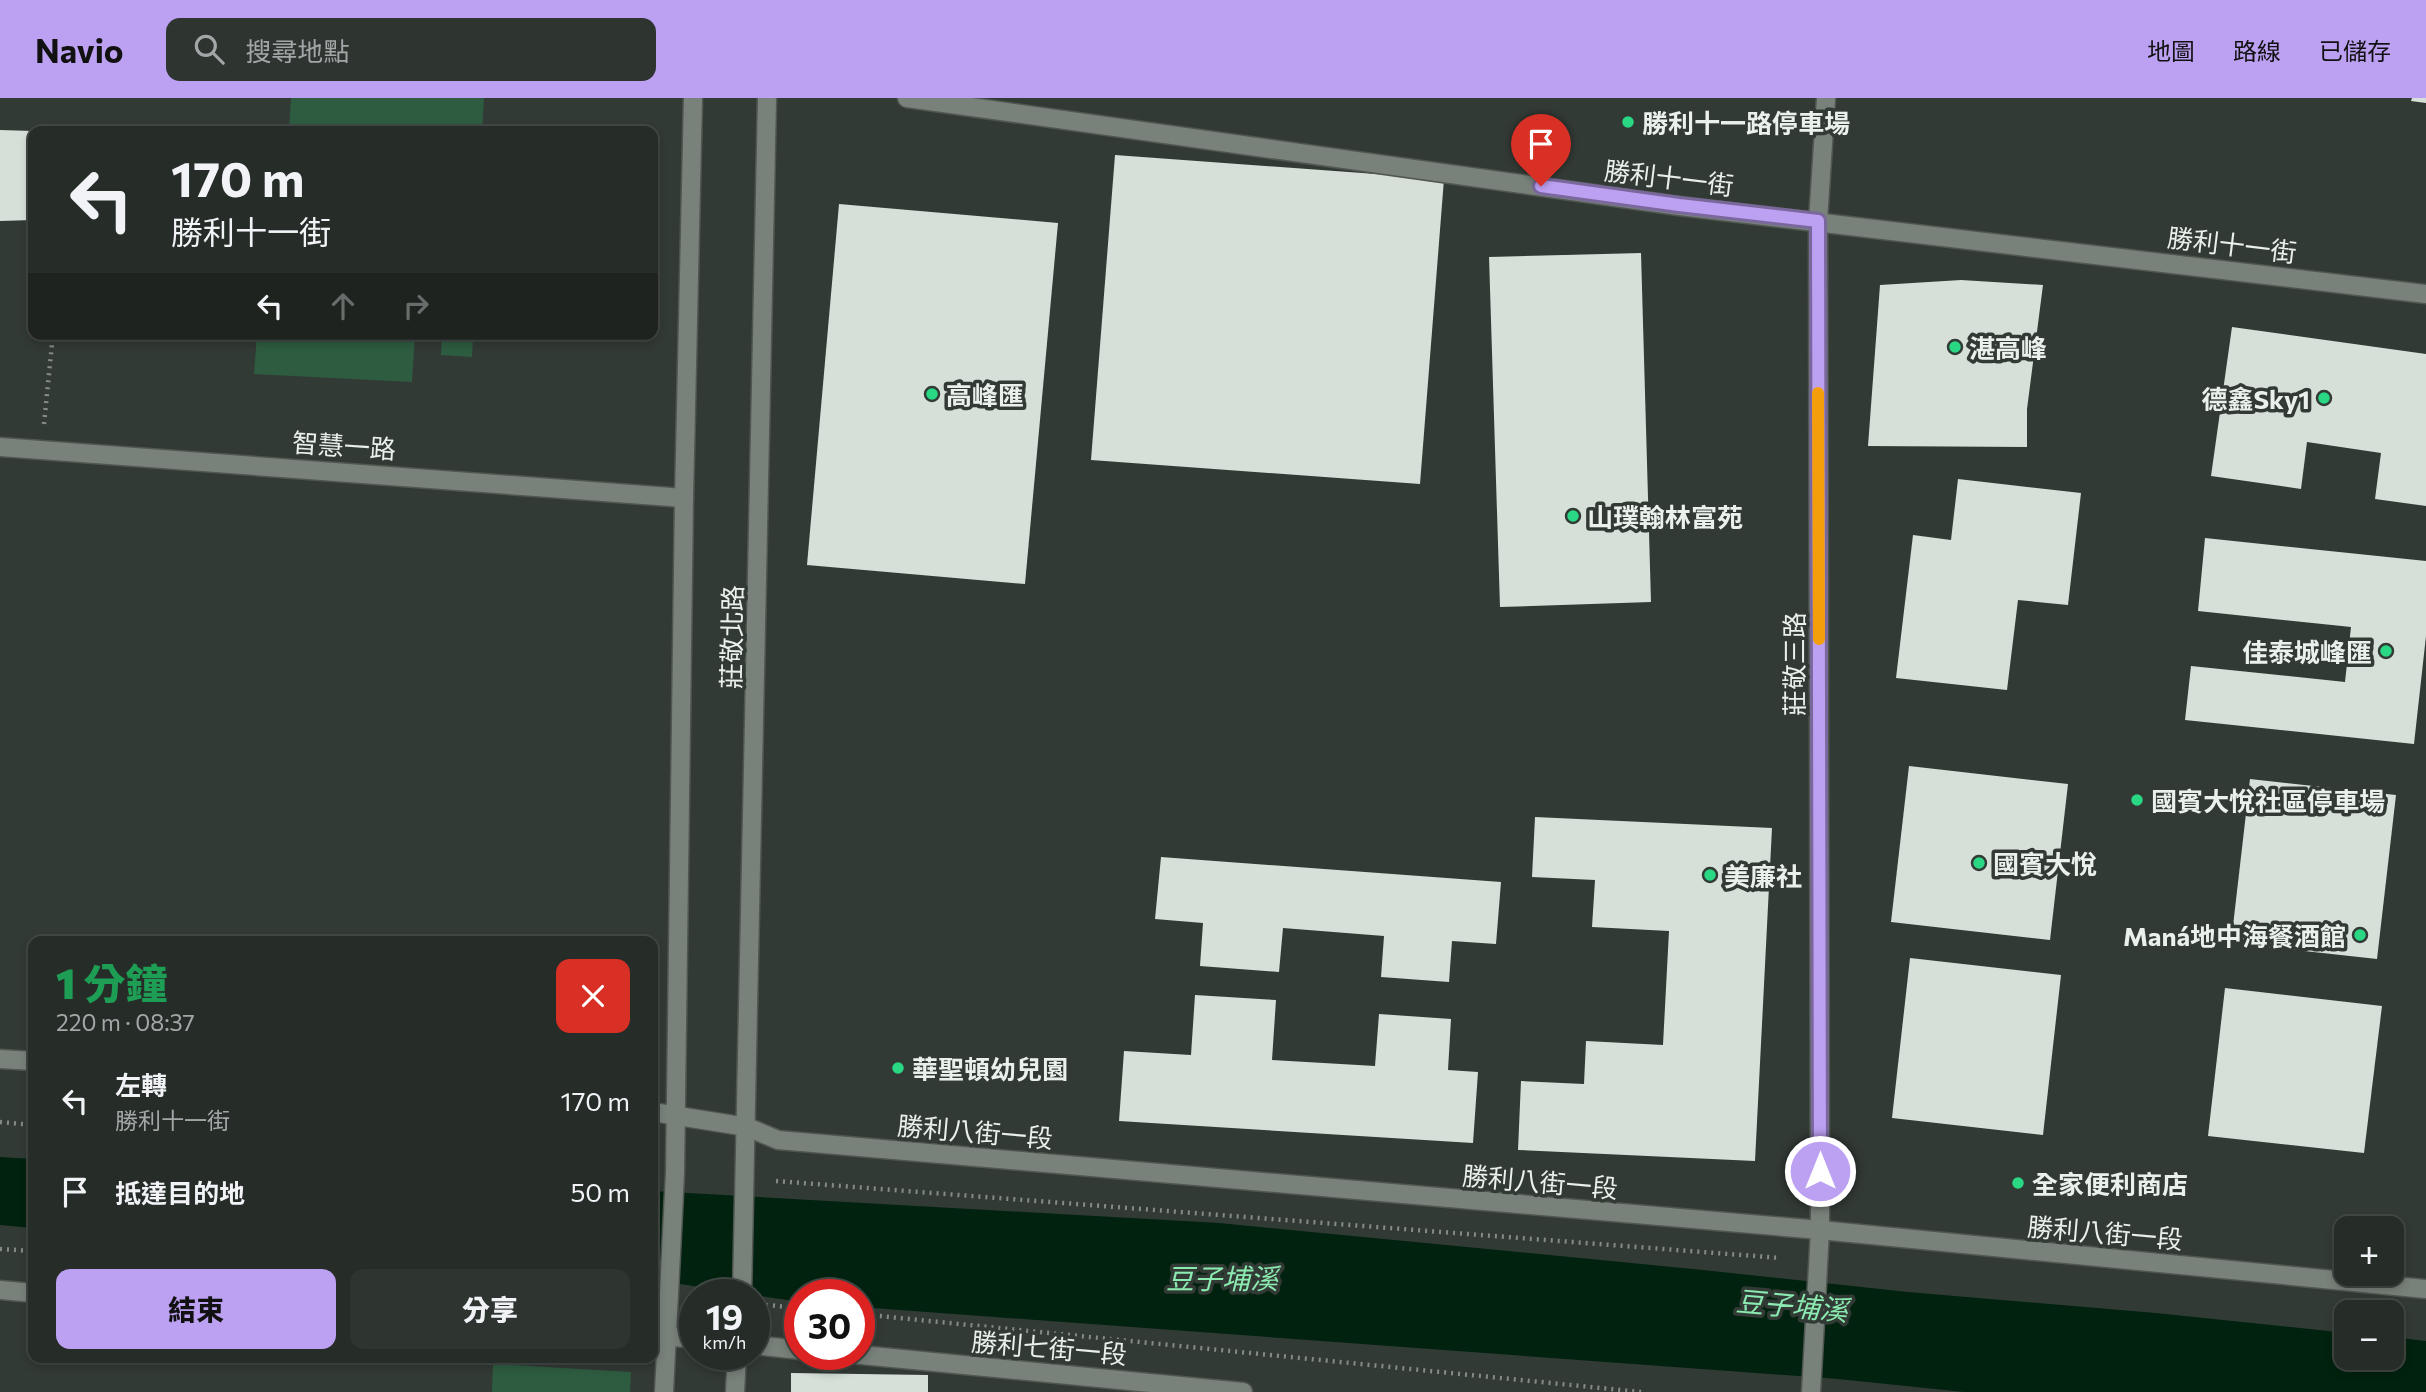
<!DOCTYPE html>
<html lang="zh-TW">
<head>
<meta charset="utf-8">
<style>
	:root { --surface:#262c28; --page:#2e3430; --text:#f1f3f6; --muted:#a4a7a8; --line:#424845; --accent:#bca0f2 }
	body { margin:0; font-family:Commissioner,"Noto Sans TC",sans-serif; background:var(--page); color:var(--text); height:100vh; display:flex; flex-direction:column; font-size:26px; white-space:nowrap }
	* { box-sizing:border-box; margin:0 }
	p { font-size:23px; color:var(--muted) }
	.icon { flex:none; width:38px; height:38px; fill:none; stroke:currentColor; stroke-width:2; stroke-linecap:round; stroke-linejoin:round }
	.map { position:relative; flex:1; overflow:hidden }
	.panel { position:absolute; left:28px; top:838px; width:630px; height:427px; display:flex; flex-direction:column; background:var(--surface); border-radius:14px; box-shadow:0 4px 10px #0003,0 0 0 2px var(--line) }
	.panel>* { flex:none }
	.hud { position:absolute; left:28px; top:28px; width:630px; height:214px; border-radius:14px; box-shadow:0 4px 10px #0003,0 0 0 2px var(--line); background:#262c28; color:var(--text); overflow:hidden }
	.tools { position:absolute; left:2334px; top:1118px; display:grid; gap:14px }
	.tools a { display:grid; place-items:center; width:70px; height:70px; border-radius:14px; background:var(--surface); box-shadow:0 4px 10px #0003,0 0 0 2px var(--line); font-size:35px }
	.speed { position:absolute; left:679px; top:1181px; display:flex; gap:14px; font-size:35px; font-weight:700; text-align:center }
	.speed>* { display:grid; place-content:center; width:91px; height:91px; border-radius:50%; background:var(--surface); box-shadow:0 4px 10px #0003,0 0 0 2px var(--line); line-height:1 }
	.speed small { font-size:18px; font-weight:400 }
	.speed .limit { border:10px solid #d22; background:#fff; color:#111 }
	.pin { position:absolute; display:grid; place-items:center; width:60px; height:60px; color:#fff; margin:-72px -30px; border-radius:50% 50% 50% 0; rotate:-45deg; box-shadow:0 0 7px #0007 }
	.pin .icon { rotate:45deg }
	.me { position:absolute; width:77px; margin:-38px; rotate:0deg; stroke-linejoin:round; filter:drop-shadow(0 0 5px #0008) }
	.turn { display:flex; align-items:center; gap:24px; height:147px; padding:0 28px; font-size:32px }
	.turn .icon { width:91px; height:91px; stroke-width:2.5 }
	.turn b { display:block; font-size:49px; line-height:60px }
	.lanes { display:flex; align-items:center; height:66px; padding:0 28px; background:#0003; justify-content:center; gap:35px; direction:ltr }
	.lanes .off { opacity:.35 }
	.round { display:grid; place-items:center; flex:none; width:74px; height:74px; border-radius:14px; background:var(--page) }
	.headline { display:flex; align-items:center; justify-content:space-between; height:119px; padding:0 28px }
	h1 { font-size:42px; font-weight:800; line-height:52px; color:#1e9e55 }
	.primary-button { display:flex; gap:14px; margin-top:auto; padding:14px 28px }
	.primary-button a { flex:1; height:80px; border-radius:14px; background:var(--accent); color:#111; font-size:28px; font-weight:800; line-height:80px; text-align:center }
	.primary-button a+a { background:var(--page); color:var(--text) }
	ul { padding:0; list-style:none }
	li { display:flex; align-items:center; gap:21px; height:91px; padding:0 28px }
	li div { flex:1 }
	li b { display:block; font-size:26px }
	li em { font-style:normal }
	header { display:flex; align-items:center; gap:42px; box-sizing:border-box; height:98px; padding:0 35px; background:var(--accent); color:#111 }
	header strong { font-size:33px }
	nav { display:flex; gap:38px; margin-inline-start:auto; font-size:24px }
	.search { width:490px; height:63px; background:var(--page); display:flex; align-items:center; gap:18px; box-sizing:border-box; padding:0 24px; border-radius:14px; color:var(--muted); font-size:26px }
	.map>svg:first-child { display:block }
</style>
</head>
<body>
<header>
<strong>Navio</strong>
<div class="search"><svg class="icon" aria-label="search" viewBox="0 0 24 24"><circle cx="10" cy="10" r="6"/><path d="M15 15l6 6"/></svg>搜尋地點</div>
<nav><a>地圖</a><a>路線</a><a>已儲存</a></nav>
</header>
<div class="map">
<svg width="2426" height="1294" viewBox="0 0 2426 1294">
	<rect width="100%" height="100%" fill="#323a35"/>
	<!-- green -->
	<g fill="#2e5c41">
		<path d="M291 0H484L482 33H289Z"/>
		<path d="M257 236H415L412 284 254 276Z"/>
		<path d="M442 236H473L472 259 441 257Z"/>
		<path d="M493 1266 631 1274 630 1294H492Z"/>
	</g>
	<!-- water -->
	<g fill="#00220f">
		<path d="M0 1059 33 1061V1130L0 1127Z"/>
		<path d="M653 1093 1219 1125 1703 1172 1908 1194 2156 1215 2347 1235V1260H2392V1239L2426 1243V1294H1964L1838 1281 859 1209V1197H800V1204L653 1182Z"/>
	</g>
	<!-- building -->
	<g fill="#d6e0d9">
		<path d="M2412 0H2426V5L2411 3Z"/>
		<path d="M0 32 33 33V122L0 123Z"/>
		<path d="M1115 57 1444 81 1420 386 1091 362Z"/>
		<path d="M839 106 1058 125 1025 486 807 467Z"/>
		<path d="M1641 155 1651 504 1500 509 1489 159Z"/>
		<path d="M1961 182 2043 187 2027 311V349L1868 348 1880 187Z"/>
		<path d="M2232 229 2426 256V408L2375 401 2381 355 2307 344 2301 391 2211 378Z"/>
		<path d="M1958 381 2081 395 2068 507 2018 502 2007 592 1896 580 1913 437 1951 442Z"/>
		<path d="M2205 440 2426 463V538L2414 646 2185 622 2191 568 2345 584 2351 529 2198 513Z"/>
		<path d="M1909 668 2068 686 2050 842 1891 824Z"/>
		<path d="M2250 681 2396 697 2377 861 2231 845Z"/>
		<path d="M1535 719 1772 730 1755 1063 1518 1052 1521 983 1584 986 1586 943 1663 947 1669 833 1592 829 1595 782 1532 779Z"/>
		<path d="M1161 759 1501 784 1496 846 1452 843 1449 884 1381 879 1384 838 1283 830 1279 874 1200 868 1203 825 1155 821Z"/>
		<path d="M1910 860 2061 877 2043 1037 1892 1020Z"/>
		<path d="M2225 890 2382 908 2364 1055 2208 1038Z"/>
		<path d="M1195 897 1276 902 1272 962 1375 968 1379 916 1451 921 1448 972 1478 974 1473 1045 1119 1023 1124 953 1191 957Z"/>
		<path d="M791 1275 928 1277V1294H791Z"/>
	</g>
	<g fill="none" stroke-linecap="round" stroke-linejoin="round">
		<defs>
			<g id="minor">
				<path d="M907 0 1679 108 2426 196"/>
				<path d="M0 349 684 400"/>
				<path d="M0 961 33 963"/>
				<path d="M653 1014 747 1029 778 1042 1820 1132 2426 1191"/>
				<path d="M0 1192 33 1195"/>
				<path d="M742 1197 767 0"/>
				<path d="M653 1237 695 1241"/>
				<path d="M754 1247 800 1252"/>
				<path d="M851 1256 1243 1294"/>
				<path d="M664 1294 675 1075 684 400 693 0"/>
				<path d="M735 1294 737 1256"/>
				<path d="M1811 1294 1820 1132 1818 123 1826 0"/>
			</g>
		</defs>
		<!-- minor casing -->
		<use href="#minor" stroke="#505752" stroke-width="21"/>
		<!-- path -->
		<g stroke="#858c87" stroke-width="4.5" stroke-dasharray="2 5" stroke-linecap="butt">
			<path d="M44 326 53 236"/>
			<path d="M0 1024 33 1027"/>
			<path d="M776 1083 1781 1160"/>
			<path d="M0 1151 33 1153"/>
			<path d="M766 1207 800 1210"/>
			<path d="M859 1216 1641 1294"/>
		</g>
		<!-- minor -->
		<use href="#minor" stroke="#78817a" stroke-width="18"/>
	</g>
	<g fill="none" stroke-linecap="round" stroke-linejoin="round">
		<defs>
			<path id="route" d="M1541 88 1679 107 1818 123 1820 1073"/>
		</defs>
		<!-- route casing -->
		<use href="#route" stroke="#7a689d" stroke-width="18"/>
		<!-- route -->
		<use href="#route" stroke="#bca0f2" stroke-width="12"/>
		<!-- slow -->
		<path stroke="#f59e0b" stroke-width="12" d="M1818 295 1819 541"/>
	</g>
	<!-- markers -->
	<g fill="#2ad884" stroke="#323a35" stroke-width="2.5">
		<circle cx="1628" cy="24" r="7"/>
		<circle cx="1955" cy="249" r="7"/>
		<circle cx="932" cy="296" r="7"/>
		<circle cx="2324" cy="300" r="7"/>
		<circle cx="1573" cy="418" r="7"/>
		<circle cx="2386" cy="553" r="7"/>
		<circle cx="2137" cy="702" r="7"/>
		<circle cx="1979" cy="765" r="7"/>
		<circle cx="1710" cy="777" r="7"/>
		<circle cx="2360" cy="837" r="7"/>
		<circle cx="898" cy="970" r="7"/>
		<circle cx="2018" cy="1085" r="7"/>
	</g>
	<g text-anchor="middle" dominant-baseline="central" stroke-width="7" stroke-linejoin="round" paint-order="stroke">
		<!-- poi labels -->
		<g font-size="26" font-weight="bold" fill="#eaf0ec" stroke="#323a35" text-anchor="start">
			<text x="1642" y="24">勝利十一路停車場</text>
			<text x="1969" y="249">湛高峰</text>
			<text x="946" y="296">高峰匯</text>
			<text x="2310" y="300" text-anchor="end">德鑫Sky1</text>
			<text x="1587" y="418">山璞翰林富苑</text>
			<text x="2372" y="553" text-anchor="end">佳泰城峰匯</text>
			<text x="2151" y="702">國賓大悅社區停車場</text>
			<text x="1993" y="765">國賓大悅</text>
			<text x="1724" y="777">美廉社</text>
			<text x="2346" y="837" text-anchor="end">Maná地中海餐酒館</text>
			<text x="912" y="970">華聖頓幼兒園</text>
			<text x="2032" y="1085">全家便利商店</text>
		</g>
		<!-- street labels -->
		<g font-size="26" fill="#eaf0ec" stroke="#323a35">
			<text transform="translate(1669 79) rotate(7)">勝利十一街</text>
			<text transform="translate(2232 146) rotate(7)">勝利十一街</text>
			<text transform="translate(344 347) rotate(4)">智慧一路</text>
			<text transform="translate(731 539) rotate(-89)">莊敬北路</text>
			<text transform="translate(1793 566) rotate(-90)">莊敬三路</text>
			<text transform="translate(975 1033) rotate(5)">勝利八街一段</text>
			<text transform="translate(1540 1083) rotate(5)">勝利八街一段</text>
			<text transform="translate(2105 1134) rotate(5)">勝利八街一段</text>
			<text transform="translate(1049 1249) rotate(5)">勝利七街一段</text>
		</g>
		<!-- water labels -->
		<g font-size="28" font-style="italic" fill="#8beab0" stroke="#323a35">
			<text x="1222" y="1180">豆子埔溪</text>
			<text transform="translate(1792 1207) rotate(5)">豆子埔溪</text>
		</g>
	</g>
</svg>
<div class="tools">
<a>+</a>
<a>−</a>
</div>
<div class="speed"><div>19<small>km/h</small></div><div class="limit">30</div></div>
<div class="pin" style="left:1541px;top:88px;background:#d93025"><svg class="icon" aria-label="arrive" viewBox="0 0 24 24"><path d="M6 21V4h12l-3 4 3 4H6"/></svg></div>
<svg class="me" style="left:1820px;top:1073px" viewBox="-20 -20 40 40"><circle r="17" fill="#bca0f2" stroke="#fff" stroke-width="3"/><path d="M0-11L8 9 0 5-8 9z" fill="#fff"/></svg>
<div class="hud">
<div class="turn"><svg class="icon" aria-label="left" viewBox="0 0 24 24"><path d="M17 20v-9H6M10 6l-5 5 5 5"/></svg><div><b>170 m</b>勝利十一街</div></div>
<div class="lanes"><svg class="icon" aria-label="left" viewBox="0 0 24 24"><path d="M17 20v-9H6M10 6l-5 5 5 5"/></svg><svg class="icon off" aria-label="ahead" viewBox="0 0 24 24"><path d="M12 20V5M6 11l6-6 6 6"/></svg><svg class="icon off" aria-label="right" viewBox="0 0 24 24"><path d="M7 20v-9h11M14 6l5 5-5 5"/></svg></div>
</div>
<section class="panel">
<div class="headline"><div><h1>1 分鐘</h1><p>220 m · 08:37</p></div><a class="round" style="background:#d93025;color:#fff"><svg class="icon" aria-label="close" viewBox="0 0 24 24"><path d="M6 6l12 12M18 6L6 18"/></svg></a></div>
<ul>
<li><svg class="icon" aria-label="left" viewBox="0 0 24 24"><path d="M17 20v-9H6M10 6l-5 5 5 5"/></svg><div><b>左轉</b><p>勝利十一街</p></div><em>170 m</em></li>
<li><svg class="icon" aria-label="arrive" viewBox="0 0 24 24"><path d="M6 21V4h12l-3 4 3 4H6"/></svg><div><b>抵達目的地</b></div><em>50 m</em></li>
</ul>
<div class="primary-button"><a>結束</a><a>分享</a></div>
</section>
</div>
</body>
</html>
